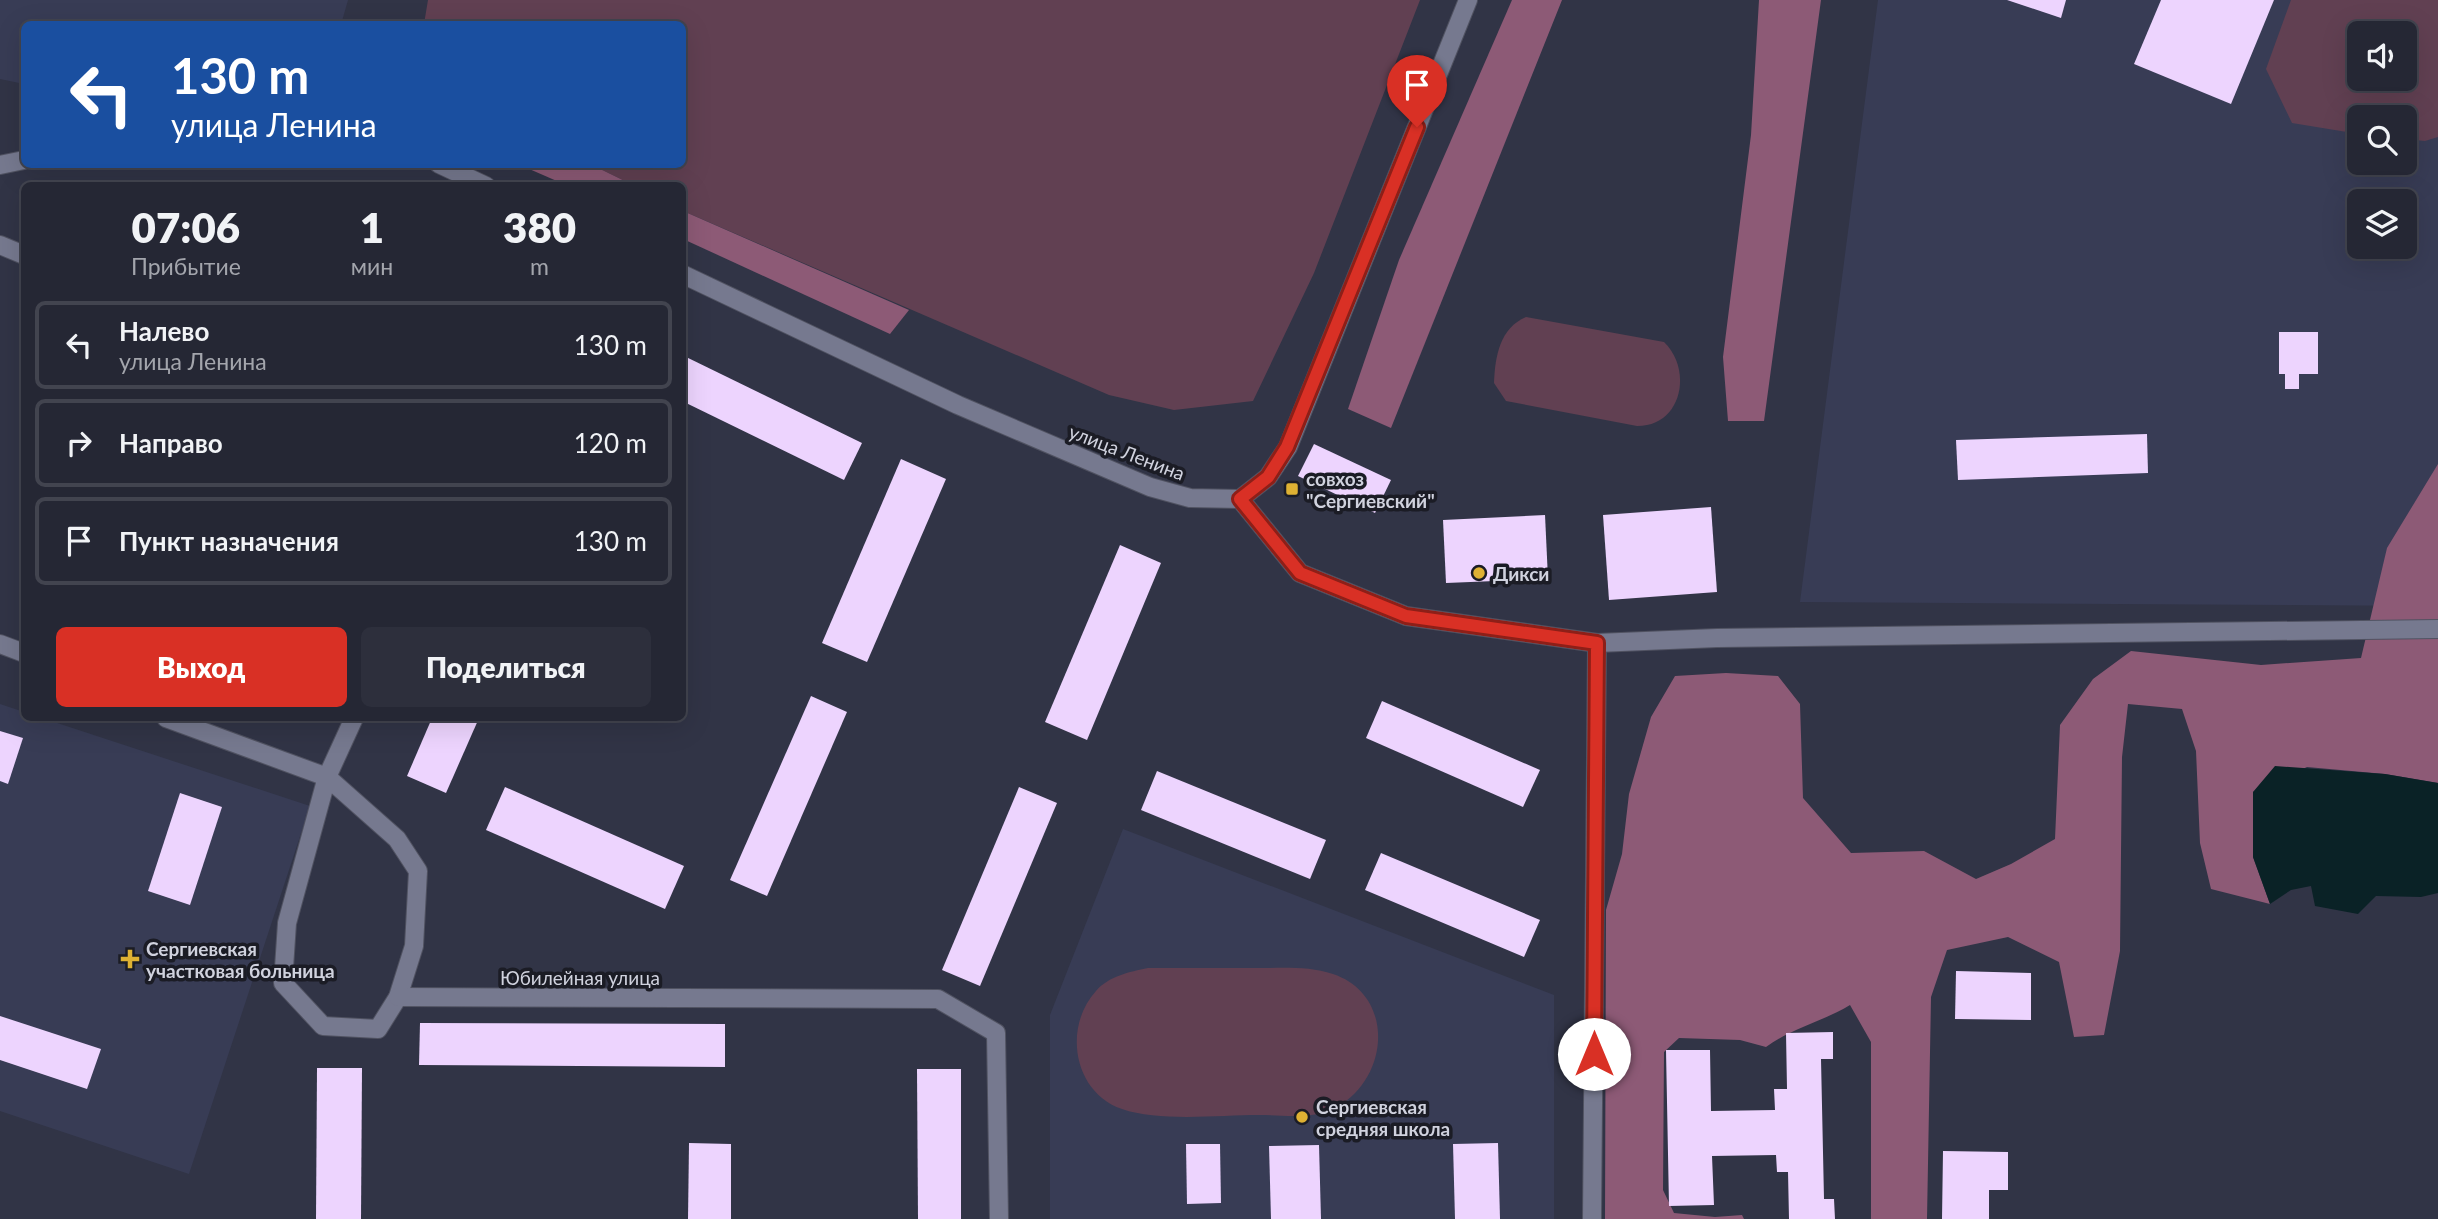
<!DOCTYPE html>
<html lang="ru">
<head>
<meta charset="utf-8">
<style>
	:root { --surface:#252734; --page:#2d2f3c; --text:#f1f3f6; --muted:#a3a5ac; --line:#42444f; --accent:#d93025 }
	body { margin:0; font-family:Lato,sans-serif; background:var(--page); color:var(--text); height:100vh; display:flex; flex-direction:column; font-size:26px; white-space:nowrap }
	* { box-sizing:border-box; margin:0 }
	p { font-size:23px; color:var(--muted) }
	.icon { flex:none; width:38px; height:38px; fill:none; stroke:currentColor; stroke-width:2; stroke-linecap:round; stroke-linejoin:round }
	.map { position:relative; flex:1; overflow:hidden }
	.panel { position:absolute; left:21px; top:182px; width:665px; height:539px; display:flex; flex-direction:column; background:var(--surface); border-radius:10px; box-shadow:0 7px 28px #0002,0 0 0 2px var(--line) }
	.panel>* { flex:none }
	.hud { position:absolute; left:21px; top:21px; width:665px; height:147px; border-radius:10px; box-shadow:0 7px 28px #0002,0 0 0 2px var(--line); background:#1a4fa0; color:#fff; overflow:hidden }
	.controls { position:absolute; left:2347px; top:21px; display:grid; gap:14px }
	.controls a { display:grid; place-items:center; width:70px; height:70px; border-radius:10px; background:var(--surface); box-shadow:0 7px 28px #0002,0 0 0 2px var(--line); font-size:35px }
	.pin { position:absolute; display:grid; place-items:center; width:60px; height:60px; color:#fff; margin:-72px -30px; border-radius:50% 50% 50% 0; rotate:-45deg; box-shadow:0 0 7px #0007 }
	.pin .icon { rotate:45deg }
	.me { position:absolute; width:77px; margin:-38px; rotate:0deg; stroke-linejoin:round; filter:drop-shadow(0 0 5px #0008) }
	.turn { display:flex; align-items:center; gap:24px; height:147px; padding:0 35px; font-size:32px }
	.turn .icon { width:91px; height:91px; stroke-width:2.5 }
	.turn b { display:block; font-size:49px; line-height:60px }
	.eta { display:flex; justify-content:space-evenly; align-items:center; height:119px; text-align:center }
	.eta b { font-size:42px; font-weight:800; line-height:49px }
	.cta { display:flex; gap:14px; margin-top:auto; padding:14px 35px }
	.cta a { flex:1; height:80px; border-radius:10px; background:var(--accent); color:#fff; font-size:28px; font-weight:800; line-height:80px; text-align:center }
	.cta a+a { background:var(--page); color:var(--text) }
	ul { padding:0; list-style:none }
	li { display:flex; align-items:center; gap:21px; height:88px; margin:0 14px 10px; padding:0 21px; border:4px solid var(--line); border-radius:10px }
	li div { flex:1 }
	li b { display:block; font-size:26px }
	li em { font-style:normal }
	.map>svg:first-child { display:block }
</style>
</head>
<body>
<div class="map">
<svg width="2438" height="1219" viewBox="0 0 2438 1219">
	<rect width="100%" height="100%" fill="#313446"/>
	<!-- built -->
	<g fill="#383c55" fill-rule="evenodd">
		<path d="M0 0H348L342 21 330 24H24V84L0 79Z"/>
		<path d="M1878 0H2438V606L1800 602ZM2359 33H2404V79H2359ZM2359 117H2404V163H2359ZM2359 201H2404V247H2359Z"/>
		<path d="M0 704 24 712V718H42L310 806 189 1174 0 1111Z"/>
		<path d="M1123 829 1554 995V1219H1050V1015Z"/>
	</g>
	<!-- green -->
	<g fill="#614052" fill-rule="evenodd">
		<path d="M428 0H1420L1314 273 1253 401 1174 410 1109 395 683 211 682 186 633 185 592 165 682 164V24H424Z"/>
		<path d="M2291 0H2438V137L2425 141 2405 139 2404 117H2359V134L2292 123 2266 69ZM2359 33H2404V79H2359Z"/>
		<path d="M1526 317 1664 342C1693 370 1682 426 1637 426L1506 401 1494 383C1495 356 1500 328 1526 317Z"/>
		<path d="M1148 968C1185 968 1222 968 1259 968 1283 968 1309 966 1333 974 1395 995 1390 1077 1337 1107 1316 1120 1283 1115 1259 1115 1219 1115 1159 1122 1122 1109 1073 1092 1063 1027 1096 991 1109 976 1129 972 1148 968Z"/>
	</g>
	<!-- forest -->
	<g fill="#8d5a76">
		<path d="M1512 0H1562L1391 428 1348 409 1399 260Z"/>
		<path d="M1759 0H1821L1764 421H1728L1723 357 1751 135Z"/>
		<path d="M520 165H592L633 185H566Z"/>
		<path d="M683 211 909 310 890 334 683 239Z"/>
		<path d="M2438 464V783L2385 774 2307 767 2253 792V857L2270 904 2211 889 2200 843 2196 751 2182 709 2128 704 2122 757 2120 951 2104 1035 2074 1037 2059 962 2008 937 1947 950 1931 997 1927 1219H1871V1042L1850 1005C1822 1022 1792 1028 1766 1047L1740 1040 1679 1038 1664 1052 1663 1190 1674 1213 1715 1217 1742 1215 1744 1219H1605L1606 910 1622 854 1629 794 1651 717 1675 676 1726 673 1778 676 1800 704 1803 798 1851 853 1924 851 1976 879 2011 864 2055 839 2060 725 2093 679 2131 651 2261 665 2361 658 2387 548Z"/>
	</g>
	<!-- water -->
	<path fill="#0a2226" d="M2275 766 2385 774 2438 783V893L2421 897 2376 896 2358 914 2315 906 2311 886 2291 890 2270 904 2253 857V792Z"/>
	<!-- building -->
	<g fill="#edd4fe">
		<path d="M2007 0H2066L2061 18Z"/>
		<path d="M2161 0H2274L2231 104 2134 64Z"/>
		<path d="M2279 332H2318V374H2299V389H2285V374H2279Z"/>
		<path d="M682 355 862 443 844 480 682 401Z"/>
		<path d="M2147 434 2148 473 1958 480 1956 440Z"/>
		<path d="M1314 444 1391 480 1375 513 1298 476Z"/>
		<path d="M901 459 946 479 867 662 822 643Z"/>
		<path d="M1711 507 1717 592 1609 600 1603 515Z"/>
		<path d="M1545 515 1548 579 1446 583 1443 520Z"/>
		<path d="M1120 545 1161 563 1087 740 1045 722Z"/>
		<path d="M811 696 847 712 767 896 730 880Z"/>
		<path d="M1382 701 1540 770 1523 807 1366 738Z"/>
		<path d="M432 718H479L446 793 407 776Z"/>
		<path d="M0 731 23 738 8 784 0 781Z"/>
		<path d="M1157 771 1326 840 1310 879 1141 810Z"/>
		<path d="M505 787 684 866 665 909 486 830Z"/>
		<path d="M1019 787 1057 803 980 986 942 970Z"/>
		<path d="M180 793 222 807 190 905 148 891Z"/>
		<path d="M1381 853 1540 920 1524 957 1365 890Z"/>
		<path d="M1956 971 2031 973V1020L1955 1019Z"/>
		<path d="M0 1016 101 1049 87 1089 0 1060Z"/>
		<path d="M420 1023 725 1024V1067L419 1065Z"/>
		<path d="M1833 1032V1059H1821L1824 1199H1834L1835 1219H1789L1788 1172H1777L1776 1155 1712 1156 1714 1205 1669 1206 1666 1050H1710L1711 1111 1775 1110 1774 1089H1787L1786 1033Z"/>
		<path d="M317 1068H362L361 1219H316Z"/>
		<path d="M917 1069H961V1219H918Z"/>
		<path d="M689 1143 731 1144V1219H688Z"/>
		<path d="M1498 1143 1500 1219H1455L1453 1144Z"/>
		<path d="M1186 1144H1220L1221 1203 1187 1204Z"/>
		<path d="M1319 1145 1321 1219H1271L1269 1146Z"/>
		<path d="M1943 1151 2008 1152V1190H1989V1219H1942Z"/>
	</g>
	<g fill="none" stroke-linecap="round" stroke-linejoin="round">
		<defs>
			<g id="minor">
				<path d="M439 164 486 186"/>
				<path d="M0 165 24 160"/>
				<path d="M0 245 24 255"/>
				<path d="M682 274 958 405 1150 487 1190 498 1240 499"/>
				<path d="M1240 499 1300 573 1406 616 1597 643 1717 638 2438 629"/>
				<path d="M1240 499 1268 477 1288 447 1468 0"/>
				<path d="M0 644 24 653"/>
				<path d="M166 718 327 777 397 839 418 871 414 946 398 997 378 1029 323 1026 283 983 287 923 327 777 354 718"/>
				<path d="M398 997 938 999 996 1033 999 1219"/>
				<path d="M1592 1219 1597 643"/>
			</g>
		</defs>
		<!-- minor casing -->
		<use href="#minor" stroke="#505261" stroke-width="20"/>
		<!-- minor -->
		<use href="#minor" stroke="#76798f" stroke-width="18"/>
	</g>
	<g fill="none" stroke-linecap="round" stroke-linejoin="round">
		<defs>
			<path id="route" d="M1417 127 1287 447 1268 477 1240 499 1300 573 1406 616 1597 643 1594 1054"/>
		</defs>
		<!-- route casing -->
		<use href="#route" stroke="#8d1f18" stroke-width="18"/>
		<!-- route -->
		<use href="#route" stroke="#d93025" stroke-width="12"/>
	</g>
	<!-- markers -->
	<g fill="#deb133" stroke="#1b1c25" stroke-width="2.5">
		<rect x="1285" y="482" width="14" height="14" rx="3.5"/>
		<circle cx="1479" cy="573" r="7"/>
		<path d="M126.5 948.5h7v7h7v7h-7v7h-7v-7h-7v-7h7z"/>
		<circle cx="1302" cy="1117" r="7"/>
	</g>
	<g text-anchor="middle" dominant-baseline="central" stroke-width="7" stroke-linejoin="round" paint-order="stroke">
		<!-- street labels -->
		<g font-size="19" fill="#d0d2de" stroke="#1b1c25">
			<text transform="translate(1127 452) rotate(21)">улица Ленина</text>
			<text x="580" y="977">Юбилейная улица</text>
		</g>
		<!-- poi labels -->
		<g font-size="19" font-weight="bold" fill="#d0d2de" stroke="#1b1c25" text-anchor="start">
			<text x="1306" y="478">совхоз<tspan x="1306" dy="22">"Сергиевский"</tspan></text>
			<text x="1493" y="573">Дикси</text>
			<text x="146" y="948">Сергиевская<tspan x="146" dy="22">участковая больница</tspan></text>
			<text x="1316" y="1106">Сергиевская<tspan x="1316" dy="22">средняя школа</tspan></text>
		</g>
	</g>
</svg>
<div class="controls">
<a><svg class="icon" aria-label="sound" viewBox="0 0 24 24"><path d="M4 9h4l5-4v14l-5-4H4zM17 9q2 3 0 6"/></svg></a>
<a><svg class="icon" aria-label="search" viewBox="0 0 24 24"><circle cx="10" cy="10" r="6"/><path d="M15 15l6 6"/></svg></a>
<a><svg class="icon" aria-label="layers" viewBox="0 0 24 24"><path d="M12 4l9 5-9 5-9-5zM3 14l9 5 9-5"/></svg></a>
</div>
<div class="pin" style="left:1417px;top:127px;background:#d93025"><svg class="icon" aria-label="arrive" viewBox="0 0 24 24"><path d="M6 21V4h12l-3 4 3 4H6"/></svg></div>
<svg class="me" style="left:1594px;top:1054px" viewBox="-20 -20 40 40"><circle r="19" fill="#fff"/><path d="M0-13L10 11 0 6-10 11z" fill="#d93025"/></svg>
<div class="hud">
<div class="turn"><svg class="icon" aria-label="left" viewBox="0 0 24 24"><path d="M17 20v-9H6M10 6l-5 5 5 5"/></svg><div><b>130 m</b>улица Ленина</div></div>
</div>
<section class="panel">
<div class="eta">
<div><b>07:06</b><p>Прибытие</p></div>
<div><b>1</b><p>мин</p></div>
<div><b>380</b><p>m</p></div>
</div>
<ul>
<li><svg class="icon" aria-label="left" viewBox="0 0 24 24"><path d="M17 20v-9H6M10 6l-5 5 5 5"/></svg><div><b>Налево</b><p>улица Ленина</p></div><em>130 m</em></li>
<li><svg class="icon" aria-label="right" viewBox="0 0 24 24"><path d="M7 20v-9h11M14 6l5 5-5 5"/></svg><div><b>Направо</b></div><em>120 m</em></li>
<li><svg class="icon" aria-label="arrive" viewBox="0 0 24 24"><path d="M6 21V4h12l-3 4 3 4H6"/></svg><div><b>Пункт назначения</b></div><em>130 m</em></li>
</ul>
<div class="cta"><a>Выход</a><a>Поделиться</a></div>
</section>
</div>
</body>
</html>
